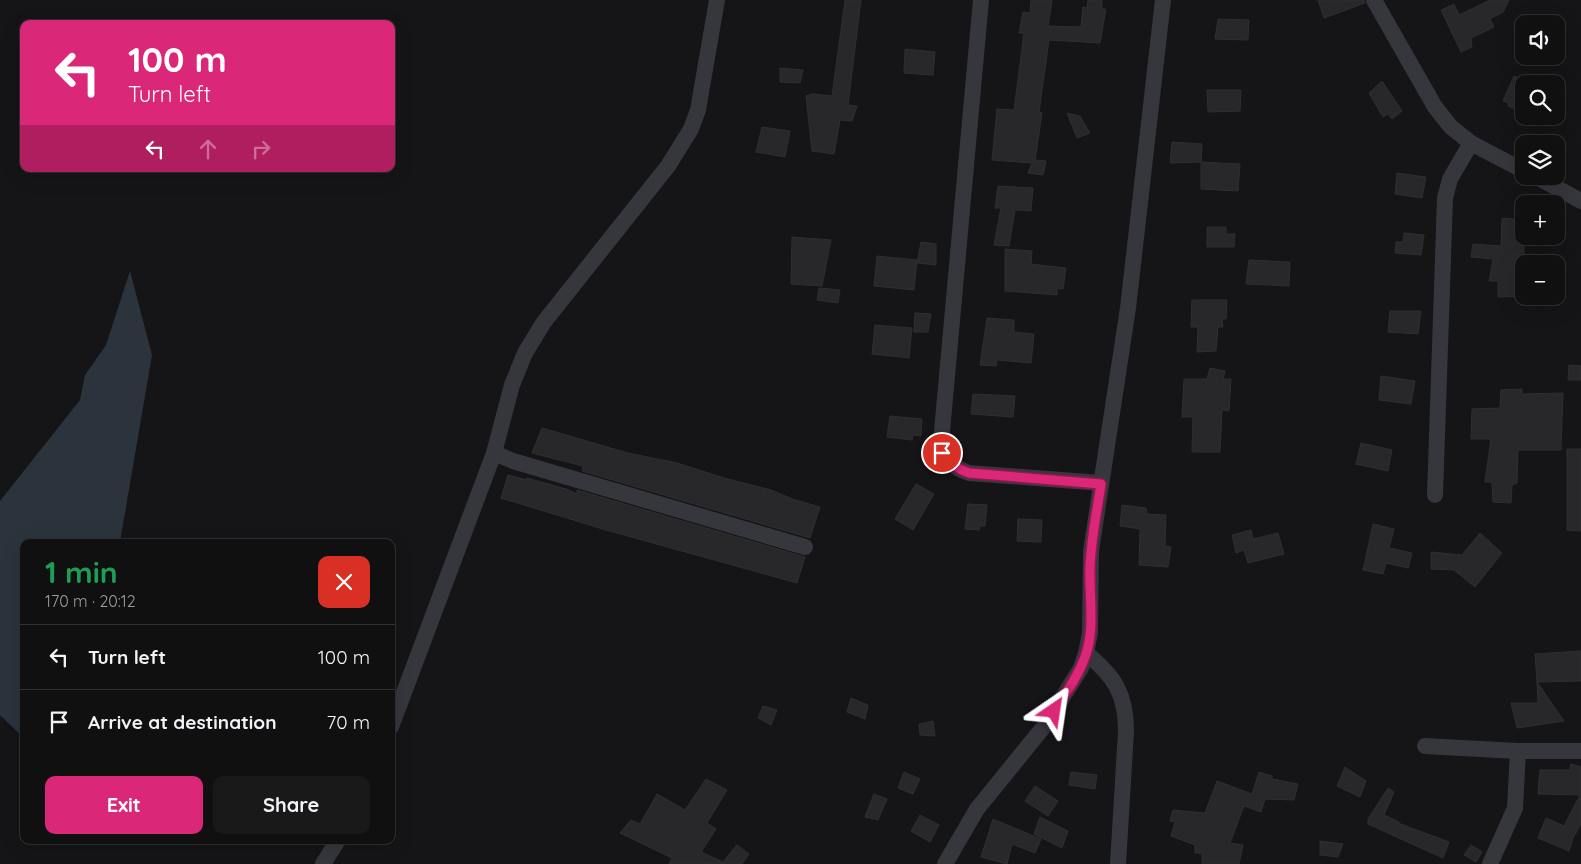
<!DOCTYPE html>
<html lang="en">
<head>
<meta charset="utf-8">
<style>
	:root { --surface:#101011; --page:#19191a; --text:#f1f3f6; --muted:#9c9d9f; --line:#303031; --accent:#db2777 }
	body { margin:0; font-family:Quicksand,sans-serif; background:var(--page); color:var(--text); height:100vh; display:flex; flex-direction:column; font-size:19px; white-space:nowrap }
	* { box-sizing:border-box; margin:0 }
	p { font-size:16px; color:var(--muted) }
	.icon { flex:none; width:28px; height:28px; fill:none; stroke:currentColor; stroke-width:2; stroke-linecap:round; stroke-linejoin:round }
	.map { position:relative; flex:1; overflow:hidden }
	.side { position:absolute; left:20px; top:539px; width:375px; height:305px; display:flex; flex-direction:column; background:var(--surface); border-radius:10px; box-shadow:0 5px 20px #0002,0 0 0 1px var(--line) }
	.side>* { flex:none }
	.guide { position:absolute; left:20px; top:20px; width:375px; height:152px; border-radius:10px; box-shadow:0 5px 20px #0002,0 0 0 1px var(--line); background:#db2777; color:#fff; overflow:hidden }
	.buttons { position:absolute; left:1515px; top:15px; display:grid; gap:10px }
	.buttons a { display:grid; place-items:center; width:50px; height:50px; border-radius:10px; background:var(--surface); box-shadow:0 5px 20px #0002,0 0 0 1px var(--line); font-size:25px }
	.pin { position:absolute; display:grid; place-items:center; width:42px; height:42px; color:#fff; margin:-21px; border:2px solid #fff; border-radius:50%; box-shadow:0 1px 5px #0007 }
	.me { position:absolute; width:55px; margin:-28px; rotate:32deg; stroke-linejoin:round; filter:drop-shadow(0 0 4px #0008) }
	.turn { display:flex; align-items:center; gap:18px; height:105px; padding:0 25px; font-size:22px }
	.turn .icon { width:65px; height:65px; stroke-width:2.5 }
	.turn b { display:block; font-size:35px; line-height:42px }
	.lanes { display:flex; align-items:center; height:48px; padding:0 25px; background:#0003; justify-content:center; gap:25px; direction:ltr }
	.lanes .off { opacity:.35 }
	.round { display:grid; place-items:center; flex:none; width:52px; height:52px; border-radius:10px; background:var(--page) }
	.overview { display:flex; align-items:center; justify-content:space-between; height:85px; padding:0 25px }
	h1 { font-size:30px; font-weight:700; line-height:38px; color:#1e9e55 }
	.primary-button { display:flex; gap:10px; margin-top:auto; padding:10px 25px }
	.primary-button a { flex:1; height:58px; border-radius:10px; background:var(--accent); color:#fff; font-size:20px; font-weight:700; line-height:58px; text-align:center }
	.primary-button a+a { background:var(--page); color:var(--text) }
	ul { padding:0; list-style:none }
	li { display:flex; align-items:center; gap:15px; height:65px; padding:0 25px; border-top:1px solid var(--line) }
	li div { flex:1 }
	li b { display:block; font-size:19px }
	li em { font-style:normal }
	.map>svg:first-child { display:block }
</style>
</head>
<body>
<div class="map">
<svg width="1581" height="864" viewBox="0 0 1581 864">
	<rect width="100%" height="100%" fill="#151517"/>
	<!-- water -->
	<path fill="#2b343c" d="M130 271 152 355 120 542H24V738L0 715V501L80 400 85 375 106 345Z"/>
	<!-- building -->
	<g fill="#28282b" stroke="#2f2f33">
		<path d="M845 0H861L848 105 857 106 852 121 840 120 834 154 812 151 806 96 812 94 832 96Z"/>
		<path d="M1031 0H1052L1048 26 1081 27 1083 7 1087 8 1088 0H1102V9H1106L1100 43 1049 40 1039 112 1042 113 1035 160 1046 161 1043 175 1028 173 1032 163 992 160 997 109 1014 110 1024 33H1019L1023 12 1030 13Z"/>
		<path d="M1318 0H1364L1365 3 1324 18Z"/>
		<path d="M1490 0H1509L1503 12 1490 19 1494 27 1471 38 1472 47 1461 52 1441 10 1454 4 1459 15Z"/>
		<path d="M1218 19 1249 20 1248 40 1215 39Z"/>
		<path d="M905 49 935 52 933 75 904 73Z"/>
		<path d="M780 68 803 70 800 83 780 82Z"/>
		<path d="M1514 76 1524 80V102L1520 111 1508 106 1509 103 1503 101Z"/>
		<path d="M1382 81 1402 111 1392 119 1388 114 1383 117 1369 93Z"/>
		<path d="M1207 90H1241L1240 111 1208 112Z"/>
		<path d="M1067 113 1080 116 1090 133 1077 138Z"/>
		<path d="M762 127 790 131 785 157 756 152Z"/>
		<path d="M1172 142 1202 144 1201 162 1170 163Z"/>
		<path d="M1201 162 1240 164 1238 191 1201 189Z"/>
		<path d="M1397 173 1426 177 1422 198 1395 194Z"/>
		<path d="M998 186 1033 188 1031 211 1015 210 1009 246 994 245 1001 208H995Z"/>
		<path d="M1502 218 1524 220V296L1498 297V281H1489L1493 259 1471 257 1473 244 1501 246Z"/>
		<path d="M1207 227H1226V234H1235L1234 247H1207Z"/>
		<path d="M1404 233 1424 235 1421 255 1395 253 1396 242H1403Z"/>
		<path d="M792 237 831 240 822 286 791 284Z"/>
		<path d="M921 242 936 244V265L917 263Z"/>
		<path d="M1005 249 1032 251 1031 264 1066 268 1063 289 1057 288V295L1005 291Z"/>
		<path d="M877 256 917 260 914 290 874 286Z"/>
		<path d="M1249 260 1290 262 1289 286 1246 284Z"/>
		<path d="M819 288 840 290 838 303 817 300Z"/>
		<path d="M1192 300H1227L1226 319H1222L1223 327H1218L1216 351 1197 352 1198 327H1191Z"/>
		<path d="M1390 311H1421L1418 334 1388 332Z"/>
		<path d="M915 313 931 314 928 332H914Z"/>
		<path d="M987 318 1014 320V332L1034 334 1031 363 997 360 996 366 980 365Z"/>
		<path d="M875 325 912 328 909 358 872 354Z"/>
		<path d="M1569 365 1581 366V380H1568Z"/>
		<path d="M1210 368 1225 371 1223 379H1231L1229 411 1222 410 1220 452H1192L1193 417H1182L1184 379H1207Z"/>
		<path d="M1381 376 1415 381 1411 404 1379 400Z"/>
		<path d="M1522 389V394L1563 393 1561 450H1518L1517 483 1512 485 1511 503 1493 502 1492 482H1485L1491 439H1471L1472 409 1500 408 1501 390Z"/>
		<path d="M973 394 1015 396 1013 417 971 414Z"/>
		<path d="M890 416 922 419 921 436 913 435 912 440 887 437Z"/>
		<path d="M542 428 628 453 677 463 724 478 771 490 795 500 820 507 810 538 582 471 583 466 532 453Z"/>
		<path d="M1361 443 1392 450 1388 471 1356 464Z"/>
		<path d="M1567 449H1581V531L1567 530Z"/>
		<path d="M508 475 527 480V478L566 489 577 494V490L805 557 797 583 606 530 501 498Z"/>
		<path d="M916 484 934 494 913 530 895 519Z"/>
		<path d="M968 504 987 505 985 526H980L979 530 965 529Z"/>
		<path d="M1122 505 1146 508 1147 514 1166 515 1165 546 1171 547 1168 567 1139 565 1140 529 1120 526Z"/>
		<path d="M1018 519 1042 520 1041 542 1017 541Z"/>
		<path d="M1373 524 1394 529 1389 548 1412 553 1408 568 1386 563 1383 574 1363 570Z"/>
		<path d="M1251 530 1253 539 1278 533 1284 554 1248 563 1244 550 1236 553 1232 535Z"/>
		<path d="M1480 533 1502 553 1475 587 1454 570 1431 569V552L1462 555Z"/>
		<path d="M1581 651V681L1537 682 1535 654Z"/>
		<path d="M1537 682 1564 721 1517 728 1511 703H1538Z"/>
		<path d="M851 698 868 705 865 719 847 712Z"/>
		<path d="M763 706 777 710 771 725 758 718Z"/>
		<path d="M933 721 935 736 920 735 919 724Z"/>
		<path d="M1571 764 1581 767V824L1573 838 1569 851 1538 838 1546 818 1564 826 1580 795 1538 794 1540 770H1570Z"/>
		<path d="M1345 767 1366 781 1360 797 1337 786Z"/>
		<path d="M904 772 920 779 913 794 898 788Z"/>
		<path d="M1071 772 1097 775 1095 789 1069 785Z"/>
		<path d="M1259 772 1272 776V779L1298 784 1294 800 1265 799 1261 812 1244 806 1230 843 1243 845 1239 864H1202V853H1195V845L1171 836 1175 822 1170 821 1173 810 1205 813 1217 781 1252 794Z"/>
		<path d="M706 779 727 790 707 823 716 829 701 852 723 862 737 845 749 854 742 864H669L672 858 620 833 631 820 640 824 657 794 685 810Z"/>
		<path d="M1035 786 1058 801 1048 816 1025 801Z"/>
		<path d="M1388 788 1394 792 1384 815 1399 822 1398 823 1449 842 1443 858 1368 824V819Z"/>
		<path d="M874 794 887 799 878 820 865 817Z"/>
		<path d="M920 815 939 825 930 842 911 831Z"/>
		<path d="M1040 817 1068 831 1062 848 1034 834Z"/>
		<path d="M993 819 1041 839 1035 853 1012 844 1007 864 981 857Z"/>
		<path d="M1320 841 1343 844 1338 857 1320 855Z"/>
		<path d="M1471 845 1482 852 1476 862 1464 855Z"/>
	</g>
	<g fill="none" stroke-linecap="round" stroke-linejoin="round">
		<!-- minor -->
		<g stroke="#36373d" stroke-width="16">
			<path d="M981 0 941 442C944 460 952 467 969 473L1101 483"/>
			<path d="M1374 0 1435 107 1451 127 1471 143 1524 171"/>
			<path d="M1535 176 1581 201"/>
			<path d="M494 453 513 461 805 547"/>
			<path d="M1435 495 1445 198 1450 179 1471 143"/>
			<path d="M1086 653C1114 676 1126 693 1126 731L1118 864"/>
			<path d="M391 727 494 453 512 385 525 353 544 322 668 166 691 129 698 110 717 0"/>
			<path d="M1425 746 1518 751H1581"/>
			<path d="M323 864 338 840"/>
			<path d="M945 864 977 809 1046 724 1081 668 1086 653 1090 633 1091 551 1128 308 1163 0"/>
			<path d="M1490 864 1515 808 1518 751"/>
		</g>
	</g>
	<g fill="none" stroke-linecap="round" stroke-linejoin="round">
		<defs>
			<path id="route" d="M942 453C950 463 957 469 969 473L1101 484C1097 511 1091 539 1090 567 1089 596 1095 627 1086 654 1079 675 1066 693 1054 711"/>
		</defs>
		<!-- route casing -->
		<use href="#route" stroke="#8e194d" stroke-width="12"/>
		<!-- route -->
		<use href="#route" stroke="#db2777" stroke-width="9"/>
	</g>
</svg>
<div class="buttons">
<a><svg class="icon" aria-label="sound" viewBox="0 0 24 24"><path d="M4 9h4l5-4v14l-5-4H4zM17 9q2 3 0 6"/></svg></a>
<a><svg class="icon" aria-label="search" viewBox="0 0 24 24"><circle cx="10" cy="10" r="6"/><path d="M15 15l6 6"/></svg></a>
<a><svg class="icon" aria-label="layers" viewBox="0 0 24 24"><path d="M12 4l9 5-9 5-9-5zM3 14l9 5 9-5"/></svg></a>
<a>+</a>
<a>−</a>
</div>
<div class="pin" style="left:942px;top:453px;background:#d93025"><svg class="icon" aria-label="arrive" viewBox="0 0 24 24"><path d="M6 21V4h12l-3 4 3 4H6"/></svg></div>
<svg class="me" style="left:1054px;top:711px" viewBox="-20 -20 40 40"><path d="M0-17L14 15 0 8-14 15z" fill="#db2777" stroke="#fff" stroke-width="4"/></svg>
<div class="guide">
<div class="turn"><svg class="icon" aria-label="left" viewBox="0 0 24 24"><path d="M17 20v-9H6M10 6l-5 5 5 5"/></svg><div><b>100 m</b>Turn left</div></div>
<div class="lanes"><svg class="icon" aria-label="left" viewBox="0 0 24 24"><path d="M17 20v-9H6M10 6l-5 5 5 5"/></svg><svg class="icon off" aria-label="ahead" viewBox="0 0 24 24"><path d="M12 20V5M6 11l6-6 6 6"/></svg><svg class="icon off" aria-label="right" viewBox="0 0 24 24"><path d="M7 20v-9h11M14 6l5 5-5 5"/></svg></div>
</div>
<section class="side">
<div class="overview"><div><h1>1 min</h1><p>170 m · 20:12</p></div><a class="round" style="background:#d93025;color:#fff"><svg class="icon" aria-label="close" viewBox="0 0 24 24"><path d="M6 6l12 12M18 6L6 18"/></svg></a></div>
<ul>
<li><svg class="icon" aria-label="left" viewBox="0 0 24 24"><path d="M17 20v-9H6M10 6l-5 5 5 5"/></svg><div><b>Turn left</b></div><em>100 m</em></li>
<li><svg class="icon" aria-label="arrive" viewBox="0 0 24 24"><path d="M6 21V4h12l-3 4 3 4H6"/></svg><div><b>Arrive at destination</b></div><em>70 m</em></li>
</ul>
<div class="primary-button"><a>Exit</a><a>Share</a></div>
</section>
</div>
</body>
</html>
